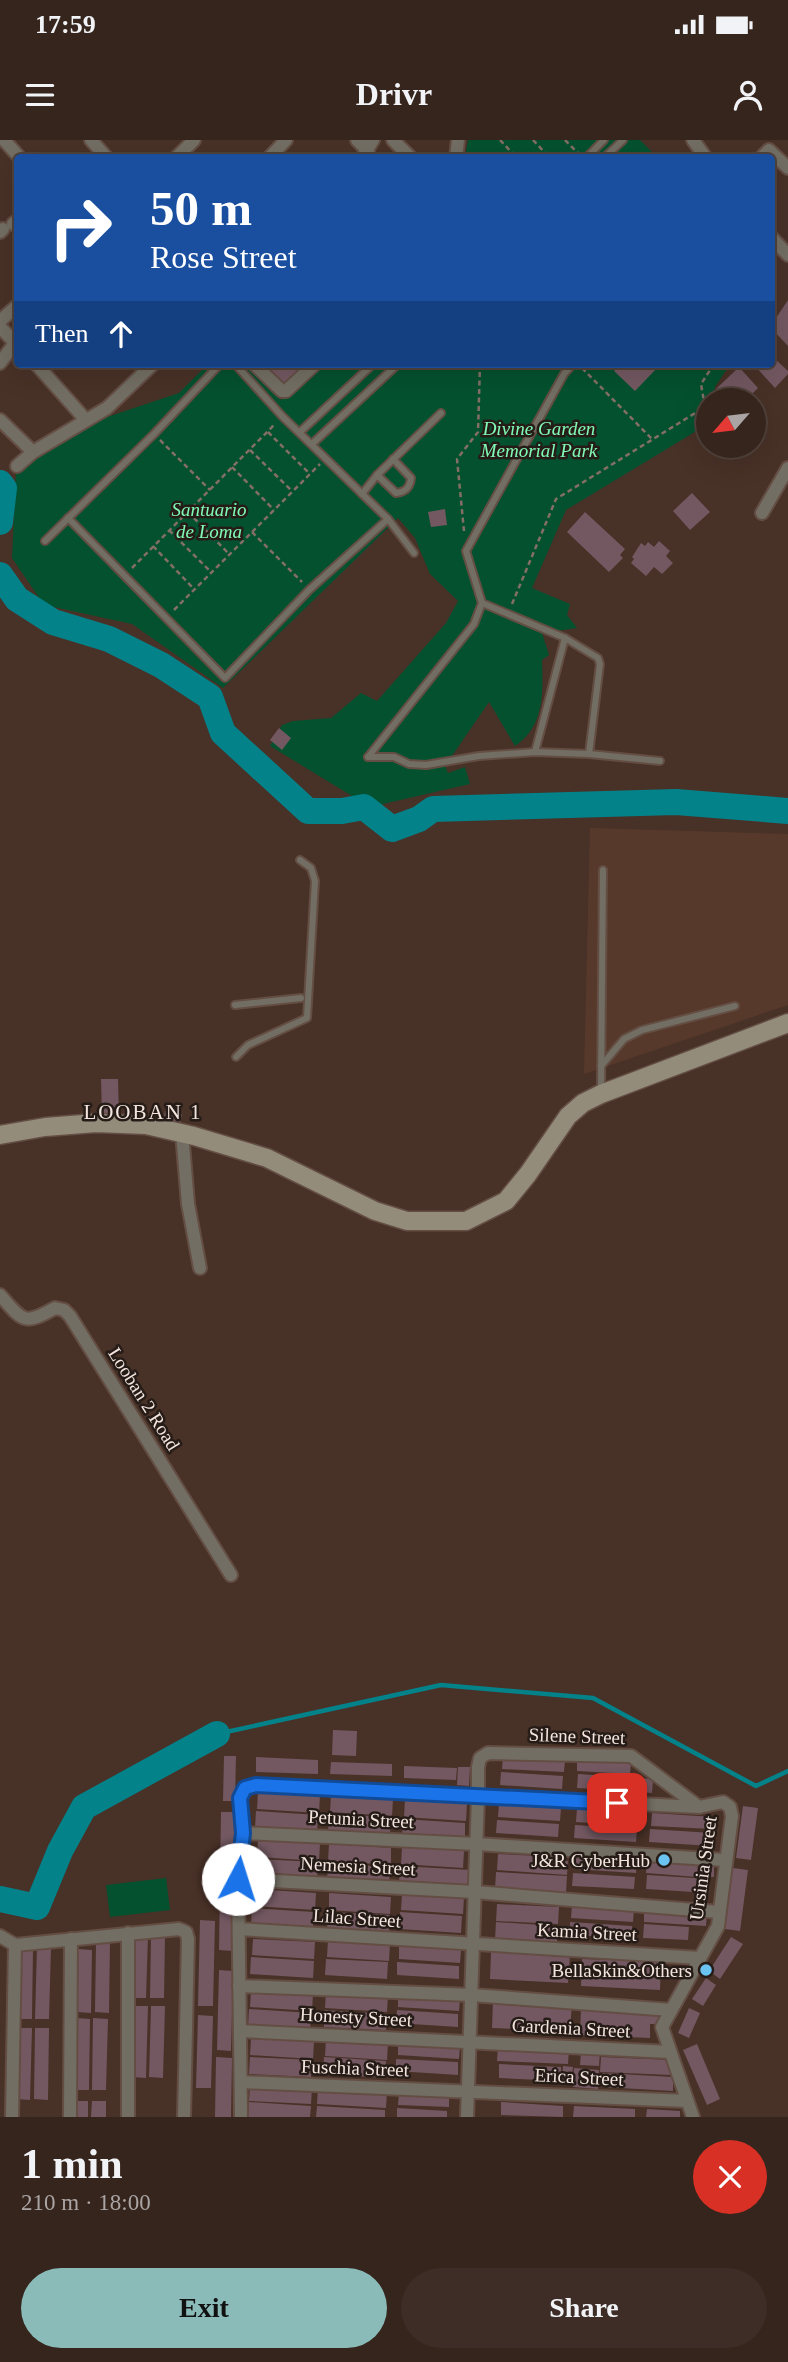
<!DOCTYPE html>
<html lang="en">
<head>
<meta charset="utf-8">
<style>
	:root { --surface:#36251d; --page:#3d2d26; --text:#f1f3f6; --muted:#aaa5a4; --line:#50423b; --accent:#8bbbb9 }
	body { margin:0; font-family:Georgia,serif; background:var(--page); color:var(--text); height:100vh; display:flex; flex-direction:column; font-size:26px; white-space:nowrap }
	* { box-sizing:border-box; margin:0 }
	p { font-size:23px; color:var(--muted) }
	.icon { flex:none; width:38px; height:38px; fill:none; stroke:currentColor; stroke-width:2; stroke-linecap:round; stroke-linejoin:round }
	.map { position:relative; height:1977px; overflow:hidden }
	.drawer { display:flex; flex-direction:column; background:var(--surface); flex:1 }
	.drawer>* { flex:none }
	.banner { position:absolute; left:14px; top:14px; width:761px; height:214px; border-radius:7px; box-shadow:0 7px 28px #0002,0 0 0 2px var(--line); background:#1a4fa0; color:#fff; overflow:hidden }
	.needle { width:46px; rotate:242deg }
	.controls { position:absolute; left:696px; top:248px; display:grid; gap:14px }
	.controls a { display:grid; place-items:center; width:70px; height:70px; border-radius:50%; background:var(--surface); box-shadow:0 7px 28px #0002,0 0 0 2px var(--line); font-size:35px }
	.pin { position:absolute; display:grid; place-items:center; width:60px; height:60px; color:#fff; margin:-30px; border-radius:14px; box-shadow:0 4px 10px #0006 }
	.me { position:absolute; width:77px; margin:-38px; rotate:5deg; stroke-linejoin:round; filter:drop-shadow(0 0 5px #0008) }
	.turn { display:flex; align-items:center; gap:24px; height:147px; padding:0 21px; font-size:32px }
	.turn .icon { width:91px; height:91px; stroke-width:2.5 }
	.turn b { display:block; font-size:49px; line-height:60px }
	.then { display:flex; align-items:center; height:66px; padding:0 21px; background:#0003; gap:14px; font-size:26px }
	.round { display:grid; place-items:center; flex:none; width:74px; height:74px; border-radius:37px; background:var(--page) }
	.head { display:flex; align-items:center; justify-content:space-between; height:119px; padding:0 21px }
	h1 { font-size:42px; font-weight:600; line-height:52px }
	.button { display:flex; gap:14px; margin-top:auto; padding:14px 21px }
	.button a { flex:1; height:80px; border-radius:42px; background:var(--accent); color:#111; font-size:28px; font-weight:600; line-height:80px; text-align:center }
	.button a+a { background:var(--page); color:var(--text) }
	.status { display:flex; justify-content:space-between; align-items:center; height:49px; padding:0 35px; background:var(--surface); direction:ltr }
	.status svg { height:19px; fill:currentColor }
	header { display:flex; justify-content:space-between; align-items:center; height:91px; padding:0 21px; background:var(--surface); font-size:32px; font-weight:600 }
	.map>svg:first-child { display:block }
</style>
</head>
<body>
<div class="status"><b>17:59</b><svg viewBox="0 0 49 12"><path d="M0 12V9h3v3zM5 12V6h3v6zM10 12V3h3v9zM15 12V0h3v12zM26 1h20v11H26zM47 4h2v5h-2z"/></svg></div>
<header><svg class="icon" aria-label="menu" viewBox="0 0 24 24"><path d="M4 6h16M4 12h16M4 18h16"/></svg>Drivr<svg class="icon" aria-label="person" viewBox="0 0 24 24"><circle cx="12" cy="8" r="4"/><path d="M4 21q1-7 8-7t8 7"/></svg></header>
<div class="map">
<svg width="788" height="1977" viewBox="0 0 788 1977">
	<rect width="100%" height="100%" fill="#483127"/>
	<!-- built -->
	<path fill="#57392b" d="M590 688 788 694V865L584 934Z"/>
	<!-- green -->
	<g fill="#04512f">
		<path d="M468 0H640L657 17 465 18Z"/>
		<path d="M208 224H245L281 260 319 224H730L715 247 712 261H709L708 284 566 370 532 448 570 464 567 475 577 488 542 493 549 515 542 520C543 552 545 586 515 606L489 562 445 626 448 633 465 627 470 644 370 667 270 606 282 585 293 581 331 578 361 553 377 561 446 483 458 461 430 434 415 398 398 378 223 548 132 484 44 465 12 418 16 332 83 285 179 253Z"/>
		<path d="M166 1738 170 1770 110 1777 106 1745Z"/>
	</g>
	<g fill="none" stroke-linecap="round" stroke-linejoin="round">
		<!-- stream -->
		<path stroke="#04828a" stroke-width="4.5" d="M217 1594 441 1545 593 1558 756 1646 788 1631"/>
		<!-- river -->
		<g stroke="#04828a" stroke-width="26">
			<path d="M0 343 4 348 0 382"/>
			<path d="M0 435 17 459 53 482 109 499 161 525 210 557 223 593 308 671H342L364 667 392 689 419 679 433 669 676 662 788 671"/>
			<path d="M0 1759 37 1767 60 1711 84 1667 217 1594"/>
		</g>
	</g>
	<!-- building -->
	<g fill="#735861">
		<path d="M788 160V206L772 189V184Z"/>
		<path d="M772 216 788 231V234L775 248 753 224H772Z"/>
		<path d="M261 224H306L282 246Z"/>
		<path d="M622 224H655L658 227 635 251 614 231Z"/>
		<path d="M739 227 758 248 745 261H728L716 249Z"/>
		<path d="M692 353 710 372 690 390 673 371Z"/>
		<path d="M445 369 447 385 431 387 428 372Z"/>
		<path d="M585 372 625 409 620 415 623 418 609 432 567 392Z"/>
		<path d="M659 401 670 411 666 416 673 423 662 434 654 427 646 436 631 423 634 419 632 417 641 403 645 406 648 402 654 407Z"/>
		<path d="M279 588 291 598 282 610 270 600Z"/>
		<path d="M101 939H118L119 976 102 977Z"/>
		<path d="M165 971 182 974 180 985 163 982Z"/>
		<path d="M333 1590 357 1591 356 1616 332 1615Z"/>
		<path d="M224 1616H236L235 1661H223Z"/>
		<path d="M503 1616 565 1620 564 1632 502 1629Z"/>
		<path d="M256 1617 318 1620V1634L256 1632Z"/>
		<path d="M577 1620 631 1623 630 1634 577 1631Z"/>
		<path d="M331 1622 392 1624V1636L330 1634Z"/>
		<path d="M404 1626 457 1628 456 1640 404 1638Z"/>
		<path d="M458 1627H470L469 1646 457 1645Z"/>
		<path d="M501 1632 563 1636 562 1649 500 1645Z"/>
		<path d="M578 1634 653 1639 652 1653 577 1648Z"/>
		<path d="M258 1652 320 1656 319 1673 257 1669Z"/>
		<path d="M331 1655 393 1659 392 1676 330 1672Z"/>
		<path d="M405 1660 467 1664 466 1681 404 1677Z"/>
		<path d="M499 1664 561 1668 560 1681 498 1677Z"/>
		<path d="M743 1666 758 1668 751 1720 736 1718Z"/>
		<path d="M577 1669 639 1673 638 1686 576 1682Z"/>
		<path d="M256 1671 318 1675 317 1691 255 1688Z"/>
		<path d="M221 1672H236L235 1735 220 1734Z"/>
		<path d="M652 1673 714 1677 713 1689 651 1686Z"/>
		<path d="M329 1674 391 1677 390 1694 328 1690Z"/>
		<path d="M403 1679 465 1683V1699L402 1696Z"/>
		<path d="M497 1680 559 1684 558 1697 496 1693Z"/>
		<path d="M575 1685 637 1689 636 1702 574 1698Z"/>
		<path d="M650 1689 712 1693 711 1706 649 1702Z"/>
		<path d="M258 1700 320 1704 319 1721 257 1717Z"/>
		<path d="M329 1704 391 1708V1725L328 1721Z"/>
		<path d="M402 1707 464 1711 463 1728 401 1724Z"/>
		<path d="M498 1714 560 1717V1720L568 1721 567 1735 497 1730Z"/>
		<path d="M575 1717 637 1720 636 1733 574 1729Z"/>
		<path d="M647 1717 698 1721 697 1737 646 1733Z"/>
		<path d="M256 1719 318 1722 317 1739 255 1736Z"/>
		<path d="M701 1722 714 1723V1737L700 1736Z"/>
		<path d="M328 1723 390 1727 389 1743 327 1740Z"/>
		<path d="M400 1726 471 1730 470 1747 399 1743Z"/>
		<path d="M733 1728 748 1730 740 1791 725 1789Z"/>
		<path d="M496 1732 567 1736 566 1753 495 1749Z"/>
		<path d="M573 1733 635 1737 634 1749 572 1746Z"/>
		<path d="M647 1735 710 1739 709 1753 646 1749Z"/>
		<path d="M220 1744H235L233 1811 219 1810Z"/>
		<path d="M254 1749 316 1753 315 1770 253 1766Z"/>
		<path d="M329 1753 391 1757 390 1774 329 1770Z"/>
		<path d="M402 1754 464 1757 463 1774 401 1770Z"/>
		<path d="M497 1764 559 1767 558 1784 496 1781Z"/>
		<path d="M572 1765 634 1769 633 1782 571 1778Z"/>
		<path d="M252 1768 314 1772 313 1788 251 1785Z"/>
		<path d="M644 1768 707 1772 706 1786 644 1782Z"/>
		<path d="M328 1772 390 1775 389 1792 327 1789Z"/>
		<path d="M400 1772 462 1776 461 1793 399 1789Z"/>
		<path d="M200 1780 215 1781 213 1866H198Z"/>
		<path d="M496 1782 558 1786 557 1803 495 1799Z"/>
		<path d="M570 1782 632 1786V1798L570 1795Z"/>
		<path d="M644 1784 689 1787 688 1800 643 1798Z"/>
		<path d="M134 1795 148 1796 146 1858H132Z"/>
		<path d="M151 1795 165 1796 164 1858H150Z"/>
		<path d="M731 1797 743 1804 720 1839 709 1831Z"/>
		<path d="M253 1799 315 1802 314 1819 252 1815Z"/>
		<path d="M328 1800 390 1804 389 1821 327 1817Z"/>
		<path d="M96 1801H110L109 1873 95 1872Z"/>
		<path d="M399 1806 461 1810 460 1823 399 1819Z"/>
		<path d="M19 1807 33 1808 32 1879H18Z"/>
		<path d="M37 1807 51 1808 49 1879H35Z"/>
		<path d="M78 1809 92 1810 91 1873 77 1872Z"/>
		<path d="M491 1812 570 1815 568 1843 490 1839Z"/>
		<path d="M251 1817 314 1821 313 1838 250 1834Z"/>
		<path d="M326 1819 388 1822 387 1839 325 1835Z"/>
		<path d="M582 1819 661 1822 660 1850 581 1846Z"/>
		<path d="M397 1822 459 1826V1839L397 1835Z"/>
		<path d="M219 1830 233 1831 231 1911 217 1910Z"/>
		<path d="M706 1838 716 1845 703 1866 692 1859Z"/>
		<path d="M251 1851 313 1854 312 1871 250 1867Z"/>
		<path d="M326 1851 388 1855 387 1872 325 1868Z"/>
		<path d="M398 1854 460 1858 459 1871 398 1867Z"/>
		<path d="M493 1860 572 1863 570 1891 492 1888Z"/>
		<path d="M133 1866H148L146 1938 132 1937Z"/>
		<path d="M151 1866H165L163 1938 149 1937Z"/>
		<path d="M581 1867 660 1871 659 1884H650V1898L580 1895Z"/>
		<path d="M689 1868 700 1873 689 1898 678 1893Z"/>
		<path d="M249 1869 311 1873 310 1890 248 1886Z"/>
		<path d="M324 1870 387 1874 386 1890 324 1887Z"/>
		<path d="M397 1870 458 1874V1887L396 1883Z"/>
		<path d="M198 1875 213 1876 211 1948H196Z"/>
		<path d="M76 1878 90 1879 89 1950H75Z"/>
		<path d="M93 1878 108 1879 106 1950H92Z"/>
		<path d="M18 1888H32L30 1960 16 1959Z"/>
		<path d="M35 1888H49L48 1960 34 1959Z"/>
		<path d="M251 1898 314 1902 313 1919 250 1915Z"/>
		<path d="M326 1899 388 1903 387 1920 325 1916Z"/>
		<path d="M398 1902 460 1906 459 1919 398 1915Z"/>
		<path d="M697 1904 720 1959 707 1965 683 1910Z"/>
		<path d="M498 1907 569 1910 568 1924 497 1921Z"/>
		<path d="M581 1911H600L599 1926 580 1925Z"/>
		<path d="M216 1917 232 1918 231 1977H215Z"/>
		<path d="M250 1917 312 1920 311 1937 249 1934Z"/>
		<path d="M324 1917 386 1921 385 1938 323 1934Z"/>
		<path d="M601 1917 672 1920 671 1935 600 1932Z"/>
		<path d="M396 1919 458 1922V1935L396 1931Z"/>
		<path d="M499 1924 561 1927V1941L499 1938Z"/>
		<path d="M563 1926 573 1927 571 1943 562 1942Z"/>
		<path d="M574 1928 599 1930 598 1949 573 1947Z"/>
		<path d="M602 1933 673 1937V1951L602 1947Z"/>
		<path d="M250 1944 312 1947 311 1964 249 1961Z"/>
		<path d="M318 1947 387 1952 386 1968 317 1964Z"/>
		<path d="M399 1952 449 1954V1967L398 1965Z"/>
		<rect x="74" y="1961" width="14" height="16"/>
		<path d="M92 1961H106V1977H91Z"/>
		<path d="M249 1962 311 1966 310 1977H248Z"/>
		<path d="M501 1962 563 1966V1977L501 1975Z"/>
		<path d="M317 1966 385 1970V1977H316Z"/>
		<path d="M574 1966 635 1969V1977H573Z"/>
		<path d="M397 1968 447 1971V1977H397Z"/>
		<path d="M647 1969 680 1971V1977H646Z"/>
	</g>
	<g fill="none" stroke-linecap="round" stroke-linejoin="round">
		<defs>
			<g id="lane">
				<path d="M586 18 604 0"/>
				<path d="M604 18 623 0"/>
				<path d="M235 224 282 276 388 379 414 413"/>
				<path d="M300 292 373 224"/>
				<path d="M312 304 398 224"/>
				<path d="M377 335 396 353C405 352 410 348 411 338L393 319"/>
				<path d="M362 354 377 335 441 273"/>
				<path d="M68 378 225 538 309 450 388 379"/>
				<path d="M45 401 154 294 220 224"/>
				<path d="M482 463 565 498 598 518 600 524 589 614"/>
				<path d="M535 612 565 498"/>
				<path d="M368 617 474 484 482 463 466 411 564 234 573 224"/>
				<path d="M368 617H394L409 624 426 625 479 616 535 612 589 614 660 621"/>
				<path d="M235 865 301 858"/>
				<path d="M236 917 248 905 307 878 315 741 311 728 300 720"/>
				<path d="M601 926 624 899 642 890 735 866"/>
				<path d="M601 952 603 730"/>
			</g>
			<g id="street">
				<path d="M4 0 20 18"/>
				<path d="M91 0 107 18"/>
				<path d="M357 0 368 11"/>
				<path d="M393 0 411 18"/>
				<path d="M693 0 706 18"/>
				<path d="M176 18 194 0"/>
				<path d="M269 18 286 0"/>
				<path d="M362 18 373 0"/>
				<path d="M456 18 458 0"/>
				<path d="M761 18 769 10 788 28"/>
				<path d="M13 84 18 80"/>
				<path d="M0 92 3 89"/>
				<path d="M772 98 788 115"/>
				<path d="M0 181 18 165"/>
				<path d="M0 187 18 206"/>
				<path d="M0 223 15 203"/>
				<path d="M36 224 85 279"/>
				<path d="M254 224 282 251H286L315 224"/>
				<path d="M0 280 33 312"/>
				<path d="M17 326 33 312 107 268 153 224"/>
				<path d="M762 373 788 328"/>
				<path d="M182 993 188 1064 200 1128"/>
				<path d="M0 1155C23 1181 23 1186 55 1168L64 1170 70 1176 231 1435"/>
				<path d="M242 1693 477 1704 724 1720"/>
				<path d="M238 1739 475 1752 719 1772"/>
				<path d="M239 1789 700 1818"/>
				<path d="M0 1796 15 1805 179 1789 186 1792 188 1799 184 1977"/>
				<path d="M239 1846 472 1855 671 1870"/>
				<path d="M240 1891 670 1912"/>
				<path d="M241 1942 687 1961"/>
				<path d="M12 1977 15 1805"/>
				<path d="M70 1977 71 1799"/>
				<path d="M128 1977V1793"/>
				<path d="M241 1977 238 1739 242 1693 240 1658 245 1648 256 1645 699 1667 723 1662 730 1667 732 1676 718 1786 662 1887 693 1977"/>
				<path d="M467 1977 478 1656V1627L480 1618 488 1613 631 1616 699 1667"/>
			</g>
			<path id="secondary" d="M0 995 45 987 96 983 146 985 194 996 267 1018 375 1071 407 1081H466L506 1061 528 1034 568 976 583 963 601 954 788 883"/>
		</defs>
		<!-- lane casing -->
		<use href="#lane" stroke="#644e44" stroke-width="10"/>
		<!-- street casing -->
		<use href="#street" stroke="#644e44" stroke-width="16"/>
		<!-- secondary casing -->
		<use href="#secondary" stroke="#644e44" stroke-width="21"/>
		<!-- path -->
		<g stroke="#836f66" stroke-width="2.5" stroke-dasharray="5 3.5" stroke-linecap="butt">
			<path d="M500 0 517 18"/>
			<path d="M533 0 550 18"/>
			<path d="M565 0 578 13"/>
			<path d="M479 15 482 18"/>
			<path d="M582 228 653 300"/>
			<path d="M268 292 310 334"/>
			<path d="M160 300 210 350"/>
			<path d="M250 310 292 351"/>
			<path d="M232 327 274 370"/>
			<path d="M188 372 229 414"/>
			<path d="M169 390 211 432"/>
			<path d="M464 391 457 319 478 292 480 224"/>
			<path d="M252 392 302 442"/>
			<path d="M153 406 194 449"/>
			<path d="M132 428 275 284"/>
			<path d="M512 464 556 359 705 267 701 244 714 224"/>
			<path d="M174 470 320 324"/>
		</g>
		<!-- lane -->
		<use href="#lane" stroke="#726e63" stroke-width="6"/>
		<!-- street -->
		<use href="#street" stroke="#726e63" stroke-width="12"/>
		<!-- secondary -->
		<use href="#secondary" stroke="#938c7b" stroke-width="18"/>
	</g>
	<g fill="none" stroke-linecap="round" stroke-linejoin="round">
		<defs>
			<path id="route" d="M238 1739 243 1693 240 1658 245 1648 256 1645 617 1663"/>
		</defs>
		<!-- route casing -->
		<use href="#route" stroke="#114b97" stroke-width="18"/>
		<!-- route -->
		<use href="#route" stroke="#1a73e8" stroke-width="12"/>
	</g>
	<!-- markers -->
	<g fill="#6ac3f1" stroke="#261c17" stroke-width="2.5">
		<circle cx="664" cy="1720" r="7"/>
		<circle cx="706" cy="1830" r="7"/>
	</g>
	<g text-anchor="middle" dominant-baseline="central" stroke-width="5" stroke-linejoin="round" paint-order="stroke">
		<!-- park labels -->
		<g font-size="19" font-style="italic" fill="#81fab5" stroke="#261c17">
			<text x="539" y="288">Divine Garden<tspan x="539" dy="22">Memorial Park</tspan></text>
			<text x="209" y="369">Santuario<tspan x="209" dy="22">de Loma</tspan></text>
		</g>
		<!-- street labels -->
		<g font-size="19" fill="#f4e5de" stroke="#261c17">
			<text transform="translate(144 1259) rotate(58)">Looban 2 Road</text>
			<text transform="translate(577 1596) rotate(2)">Silene Street</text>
			<text transform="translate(361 1679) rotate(3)">Petunia Street</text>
			<text transform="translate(358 1726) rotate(3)">Nemesia Street</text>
			<text transform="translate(703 1728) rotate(-82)">Ursinia Street</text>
			<text transform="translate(357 1778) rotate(4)">Lilac Street</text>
			<text transform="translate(587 1792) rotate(3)">Kamia Street</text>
			<text transform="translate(356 1877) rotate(3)">Honesty Street</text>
			<text transform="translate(571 1888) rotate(3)">Gardenia Street</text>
			<text transform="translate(355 1928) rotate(2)">Fuschia Street</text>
			<text transform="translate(579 1937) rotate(3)">Erica Street</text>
		</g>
		<!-- poi labels -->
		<g font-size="19" fill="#f4e5de" stroke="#261c17" text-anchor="end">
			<text x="650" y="1720">J&amp;R CyberHub</text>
			<text x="692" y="1830">BellaSkin&amp;Others</text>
		</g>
		<!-- neighbourhood labels -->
		<g font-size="21" letter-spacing="2" fill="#f4e5de" stroke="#261c17">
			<text x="143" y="972">LOOBAN 1</text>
		</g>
	</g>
</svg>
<div class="controls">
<a><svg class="needle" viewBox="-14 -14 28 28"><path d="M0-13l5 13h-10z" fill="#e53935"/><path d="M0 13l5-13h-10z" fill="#aaa5a4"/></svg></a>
</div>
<div class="pin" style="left:617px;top:1663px;background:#d93025"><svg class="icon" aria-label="arrive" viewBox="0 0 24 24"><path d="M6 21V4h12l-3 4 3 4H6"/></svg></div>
<svg class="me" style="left:238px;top:1739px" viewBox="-20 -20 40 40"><circle r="19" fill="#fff"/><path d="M0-13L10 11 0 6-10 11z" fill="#1a73e8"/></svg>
<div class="banner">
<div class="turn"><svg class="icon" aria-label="right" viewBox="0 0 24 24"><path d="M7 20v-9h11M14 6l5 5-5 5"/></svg><div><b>50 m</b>Rose Street</div></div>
<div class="then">Then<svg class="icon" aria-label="ahead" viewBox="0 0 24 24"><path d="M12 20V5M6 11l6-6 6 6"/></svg></div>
</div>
</div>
<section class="drawer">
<div class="head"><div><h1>1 min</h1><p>210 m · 18:00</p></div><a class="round" style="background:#d93025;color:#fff"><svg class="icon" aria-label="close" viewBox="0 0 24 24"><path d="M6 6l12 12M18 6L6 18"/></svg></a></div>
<div class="button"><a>Exit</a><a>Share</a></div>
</section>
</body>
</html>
